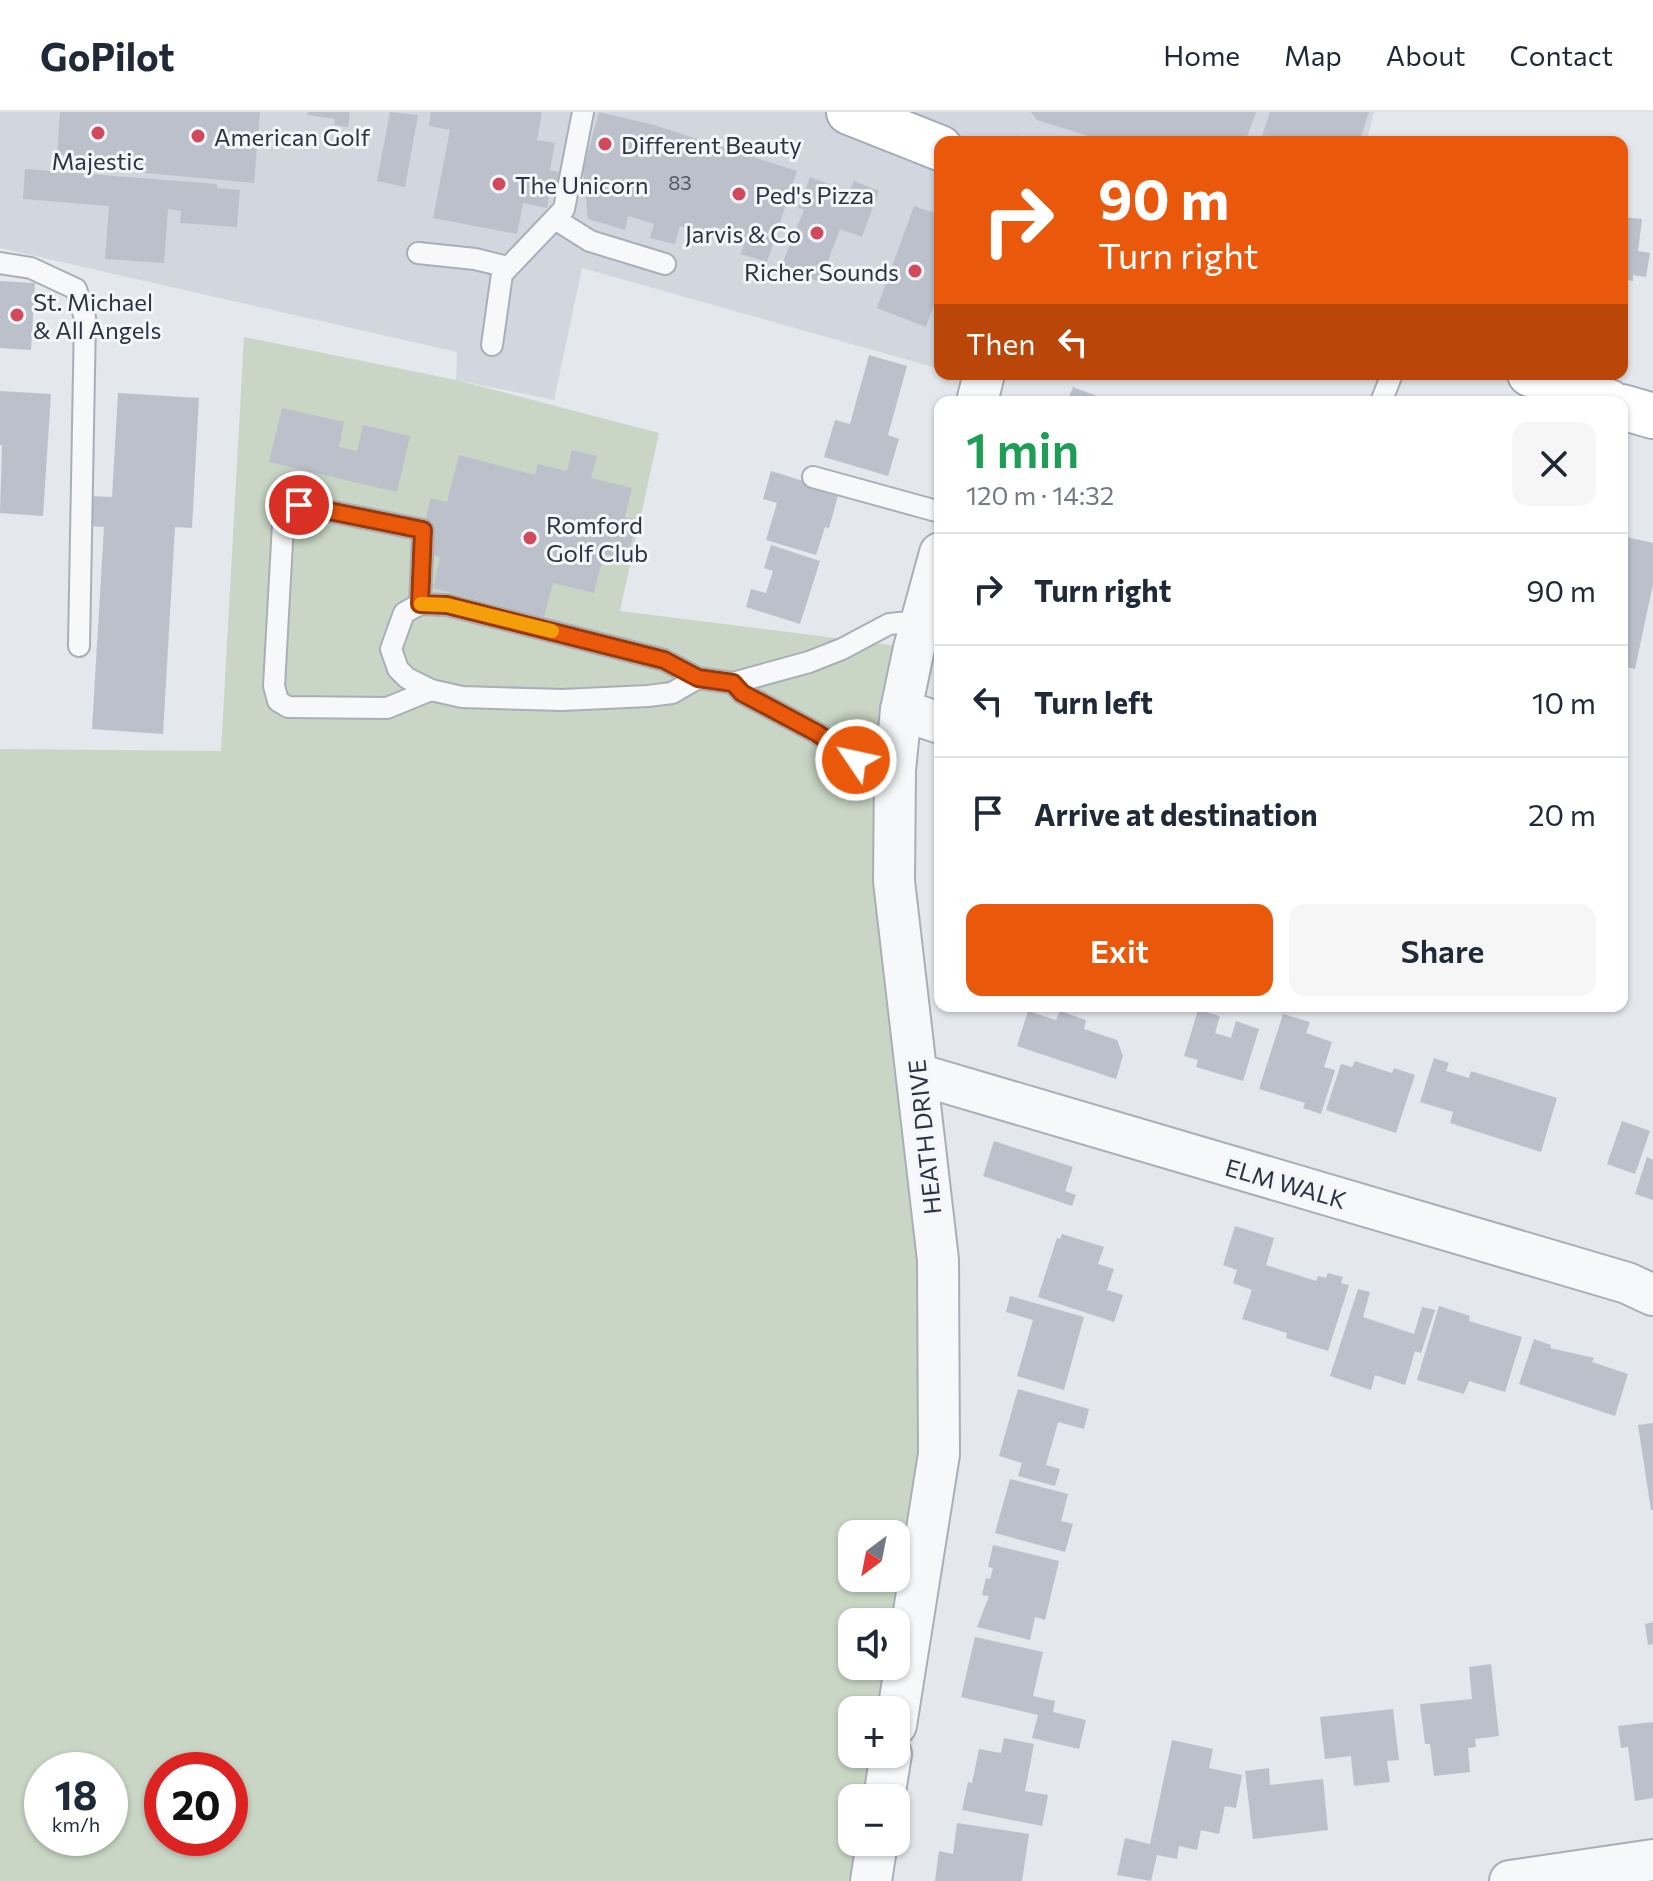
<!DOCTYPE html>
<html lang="en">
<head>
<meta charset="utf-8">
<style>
	:root { --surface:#fff; --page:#f6f6f7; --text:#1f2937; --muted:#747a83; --line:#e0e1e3; --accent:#ea580c }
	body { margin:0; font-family:Commissioner,sans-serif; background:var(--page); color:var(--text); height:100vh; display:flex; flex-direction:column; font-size:30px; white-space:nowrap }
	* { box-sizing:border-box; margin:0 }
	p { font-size:26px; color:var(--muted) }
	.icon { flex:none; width:44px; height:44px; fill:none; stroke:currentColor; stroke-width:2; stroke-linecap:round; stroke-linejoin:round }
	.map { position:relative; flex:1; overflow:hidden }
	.sheet { position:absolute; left:934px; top:284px; width:694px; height:616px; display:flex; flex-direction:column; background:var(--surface); border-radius:16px; box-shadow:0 2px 6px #0004 }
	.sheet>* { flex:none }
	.top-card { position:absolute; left:934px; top:24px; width:694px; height:244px; border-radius:16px; box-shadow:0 2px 6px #0004; background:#ea580c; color:#fff; overflow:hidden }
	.needle { width:52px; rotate:212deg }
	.controls { position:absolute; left:838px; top:1408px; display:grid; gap:16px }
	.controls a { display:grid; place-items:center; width:72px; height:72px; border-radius:16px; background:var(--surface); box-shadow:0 2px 6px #0004; font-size:40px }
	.speed { position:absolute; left:24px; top:1640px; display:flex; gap:16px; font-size:40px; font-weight:700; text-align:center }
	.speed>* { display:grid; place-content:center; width:104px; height:104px; border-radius:50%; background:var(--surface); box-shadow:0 2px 6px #0004; line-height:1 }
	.speed small { font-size:20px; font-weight:400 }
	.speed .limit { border:12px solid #d22; background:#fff; color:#111 }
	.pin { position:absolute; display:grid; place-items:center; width:68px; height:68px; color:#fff; margin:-34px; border:4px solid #fff; border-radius:50%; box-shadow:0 2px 8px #0007 }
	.me { position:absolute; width:88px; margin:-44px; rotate:304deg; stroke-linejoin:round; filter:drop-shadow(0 0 6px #0008) }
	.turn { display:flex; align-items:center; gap:28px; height:168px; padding:0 32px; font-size:36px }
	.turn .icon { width:104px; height:104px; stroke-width:2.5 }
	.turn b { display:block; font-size:56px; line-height:68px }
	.then { display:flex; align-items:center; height:76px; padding:0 32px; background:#0003; gap:16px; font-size:30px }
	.round { display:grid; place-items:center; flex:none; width:84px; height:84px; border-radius:16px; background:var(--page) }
	.headline { display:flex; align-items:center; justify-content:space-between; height:136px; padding:0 32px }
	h1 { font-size:48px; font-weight:600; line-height:60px; color:#1e9e55 }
	.primary-button { display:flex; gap:16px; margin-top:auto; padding:16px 32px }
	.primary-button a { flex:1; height:92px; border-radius:16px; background:var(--accent); color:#fff; font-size:32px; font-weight:600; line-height:92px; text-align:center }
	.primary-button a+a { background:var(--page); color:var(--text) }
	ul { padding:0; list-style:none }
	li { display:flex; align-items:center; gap:24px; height:112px; padding:0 32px; border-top:2px solid var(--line) }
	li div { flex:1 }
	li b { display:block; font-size:30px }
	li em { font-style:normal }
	header { display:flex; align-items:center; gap:48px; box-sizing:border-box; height:112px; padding:0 40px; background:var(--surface); border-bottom:2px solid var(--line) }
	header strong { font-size:38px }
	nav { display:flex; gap:44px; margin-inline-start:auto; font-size:28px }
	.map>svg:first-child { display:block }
</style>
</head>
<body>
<header>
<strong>GoPilot</strong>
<nav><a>Home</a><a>Map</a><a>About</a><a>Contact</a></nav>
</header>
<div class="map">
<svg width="1653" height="1769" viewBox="0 0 1653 1769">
	<rect width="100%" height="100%" fill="#e4e7ec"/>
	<!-- built -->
	<path fill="#d2d6de" d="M0 0H1374L1366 30H1042L1021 23 1019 30H940V257L582 156 554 288 456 268 457 240 0 136Z"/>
	<!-- green -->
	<path fill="#c9d6c5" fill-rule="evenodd" d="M244 225 456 268 659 321 620 499 914 536 894 769 938 1148 896 1598H852V1642H891L884 1686H852V1730H877L871 1769H0V637L221 639ZM852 1422H896V1466H852ZM852 1510H896V1554H852ZM42 1658H110V1726H42ZM162 1658H230V1726H162Z"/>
	<!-- building -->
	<g fill="#bbc0ca">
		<path d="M60 0H260L254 71 135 60 136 48 57 43Z"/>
		<path d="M308 0H350L348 15 334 13 335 7 307 3Z"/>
		<path d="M390 0 418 3 405 75 377 69Z"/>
		<path d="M431 0H542L537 28 555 31 550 58 562 61 557 85 549 83 547 96 523 91 517 122 433 106 450 18 429 14Z"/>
		<path d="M599 0 654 13 797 59 767 150 741 142 744 132 730 127 732 121 713 114 710 122 680 114 675 132 650 126 654 112 628 104 625 118 588 107 583 58Z"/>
		<path d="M1031 0H1256L1245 30H1107L1037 8Z"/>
		<path d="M1270 0H1369L1359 30 1340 25 1339 30H1260Z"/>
		<path d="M25 57 217 72V76L240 78 237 115 180 111 181 99 168 97 164 151 105 147 109 94 23 87Z"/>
		<path d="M810 65 849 80 854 69 879 79 862 125 840 117 820 170 781 155 804 98 798 96Z"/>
		<path d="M914 94 940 103V123L934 140 940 143V176L926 215 877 196Z"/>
		<path d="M1622 105 1642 107 1638 139 1650 141 1646 165 1633 163V169L1622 167Z"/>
		<path d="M0 169 35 171 31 238 0 236Z"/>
		<path d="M869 243 907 254 888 323 899 327 888 364 824 345 835 308 850 312Z"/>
		<path d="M1073 275 1113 290H1067Z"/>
		<path d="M0 279 51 282 43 404 0 401 2 333H0Z"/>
		<path d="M118 281 199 286 192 416 175 415 163 622 92 617 104 415 90 414 91 384 112 385Z"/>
		<path d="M282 296 344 310 339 335 357 339 363 313 410 324 397 380 269 350Z"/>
		<path d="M572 338 597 344 591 366 632 376 625 405 637 408 627 447 604 442 594 481 553 471 544 505 433 476 440 445 424 441 432 410 425 409 431 386 447 390 459 343 535 363 538 352 567 359Z"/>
		<path d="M771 359 839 380 829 416 825 415 816 443 766 428 777 391 763 387Z"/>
		<path d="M1622 424 1653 431V472L1635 557 1622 554Z"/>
		<path d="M771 433 820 449 800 512 746 495 751 477 766 481 773 459 764 456Z"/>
		<path d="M1198 898 1220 904 1215 921 1231 926 1236 909 1259 917 1243 969 1196 955 1198 948 1184 944Z"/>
		<path d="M1028 899 1056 908 1060 899 1086 908 1084 917 1117 928 1123 944 1116 967 1017 934Z"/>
		<path d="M1283 902 1310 910 1306 921 1332 930 1324 955 1335 958 1321 1002 1303 996 1305 991 1259 977Z"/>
		<path d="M1434 946 1449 951 1446 959 1469 966 1471 959 1557 986 1541 1040 1450 1011 1453 1000 1420 990Z"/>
		<path d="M1355 949 1392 961 1394 956 1415 963 1396 1021 1326 998 1341 952 1352 955Z"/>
		<path d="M1622 1009 1650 1019 1635 1062 1607 1052Z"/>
		<path d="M994 1029 1073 1055 1065 1079 1076 1083 1072 1094 983 1064Z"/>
		<path d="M1647 1045 1653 1048V1088L1635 1082Z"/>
		<path d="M1235 1114 1274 1126 1266 1153 1316 1169 1318 1164 1326 1166 1328 1161 1343 1165 1341 1171 1349 1173 1328 1239 1286 1226 1287 1221 1242 1207 1252 1178 1233 1171 1237 1158 1223 1153Z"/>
		<path d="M1062 1122 1104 1135 1098 1152 1114 1157 1107 1178 1123 1183 1114 1210 1038 1185 1057 1126 1060 1127Z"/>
		<path d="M1358 1177 1370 1180 1363 1205 1414 1222 1422 1195 1435 1198 1421 1241 1415 1239 1405 1273 1375 1263 1371 1278 1330 1264Z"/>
		<path d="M1010 1184 1084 1205 1064 1278 1017 1264 1033 1208 1006 1200Z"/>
		<path d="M1439 1194 1470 1204 1469 1209 1522 1225 1505 1280 1469 1269 1464 1282 1417 1268Z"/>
		<path d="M1534 1227 1551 1233 1550 1236 1594 1246 1592 1250 1628 1262 1615 1304 1519 1272Z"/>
		<path d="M1018 1277 1089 1297 1084 1317 1058 1310 1046 1353 1060 1357 1055 1374 1018 1364 1022 1351 999 1344Z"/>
		<path d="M1653 1311V1398H1651L1638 1313Z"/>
		<path d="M1010 1367 1068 1382 1061 1409 1073 1412 1065 1440 995 1421Z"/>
		<path d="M993 1433 1059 1449 1045 1508 1035 1505 1030 1528 977 1515 989 1484 982 1483 986 1466 990 1467 993 1456 988 1455Z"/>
		<path d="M1653 1510V1532L1648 1533 1645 1512Z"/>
		<path d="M975 1525 1043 1540 1033 1584 1055 1589 1053 1600 1086 1608 1079 1637 1032 1626 1038 1603 961 1585Z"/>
		<path d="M1491 1552 1499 1624 1475 1627 1476 1635 1468 1636 1470 1660 1434 1664 1430 1632H1425L1420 1592 1472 1587 1469 1555Z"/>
		<path d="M1393 1597 1399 1648 1387 1649 1390 1670 1354 1674 1351 1644 1325 1647 1320 1605Z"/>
		<path d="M1653 1610V1686L1635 1689 1628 1635 1621 1636 1618 1614Z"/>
		<path d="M1004 1626 1034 1632 1025 1679 1048 1683 1042 1714 962 1698 968 1670 972 1671 979 1637 1001 1641Z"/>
		<path d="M1172 1628 1213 1637 1209 1656 1242 1663 1236 1696 1225 1694 1219 1722 1201 1718 1197 1738 1179 1734 1177 1747 1157 1743 1151 1769 1117 1763 1125 1726 1150 1732Z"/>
		<path d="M1269 1656 1270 1673 1323 1667 1328 1718 1253 1727 1245 1659Z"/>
		<path d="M957 1711 1029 1722 1022 1769H935L939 1739 953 1742Z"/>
	</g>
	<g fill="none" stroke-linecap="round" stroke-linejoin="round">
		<defs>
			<g id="lane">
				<path d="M555 107 590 129 665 152"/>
				<path d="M418 141 475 147 508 155"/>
				<path d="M0 151 31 156 76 177 85 206 79 534"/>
				<path d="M492 233 502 162 564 97 583 0"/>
				<path d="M1381 290 1392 262"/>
				<path d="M813 365 940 400"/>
				<path d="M420 492 423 418 299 393 290 398 283 412 274 574 278 589 288 595 387 596 431 578"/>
				<path d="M698 566 672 581 648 584 562 588 462 585 431 578 407 566 398 557 391 537 404 501 420 492 447 493 664 548 698 566 733 571 809 550 842 537 889 512 920 509"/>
				<path d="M733 571 742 581 817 621 856 648 895 658"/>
			</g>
			<g id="street">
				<path d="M977 290 984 262"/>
				<path d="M901 598 940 611"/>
				<path d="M917 962 1627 1171 1653 1183"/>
				<path d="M896 1613 939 1342 938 1148 894 769 895 658 901 598 914 536 940 441"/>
				<path d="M884 1686 891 1642"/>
				<path d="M871 1769 877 1730"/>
				<path d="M1510 1769 1653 1748"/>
			</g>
			<g id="primary">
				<path d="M849 0 940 36"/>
				<path d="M1530 262 1609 290"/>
				<path d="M1622 295 1653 304"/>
			</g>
		</defs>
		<!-- lane casing -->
		<use href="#lane" stroke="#a9aeb7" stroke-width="24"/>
		<!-- street casing -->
		<use href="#street" stroke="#a9aeb7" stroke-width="44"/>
		<!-- primary casing -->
		<use href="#primary" stroke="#a3abb8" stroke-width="48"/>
		<!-- lane -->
		<use href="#lane" stroke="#f7f8fa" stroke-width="20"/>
		<!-- street -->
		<use href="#street" stroke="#f7f8fa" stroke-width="40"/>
		<!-- primary -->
		<use href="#primary" stroke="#fff" stroke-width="44"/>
	</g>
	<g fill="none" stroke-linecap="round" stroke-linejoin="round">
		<defs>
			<path id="route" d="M299 393 423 418 420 492 447 493 664 548 698 566 733 571 742 581 817 621 856 648"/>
		</defs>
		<!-- route casing -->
		<use href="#route" stroke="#983908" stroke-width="20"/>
		<!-- route -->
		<use href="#route" stroke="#ea580c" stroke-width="14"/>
		<!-- slow -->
		<path stroke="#f59e0b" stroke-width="14" d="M421 492 447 493 552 519"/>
	</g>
	<!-- markers -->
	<g fill="#d1495b" stroke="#f4f6f9" stroke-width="3">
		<circle cx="98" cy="21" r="8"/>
		<circle cx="198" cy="24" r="8"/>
		<circle cx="605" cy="32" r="8"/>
		<circle cx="499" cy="72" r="8"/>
		<circle cx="739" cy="82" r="8"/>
		<circle cx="817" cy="121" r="8"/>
		<circle cx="915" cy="159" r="8"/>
		<circle cx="17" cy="203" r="8"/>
		<circle cx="530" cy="426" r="8"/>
	</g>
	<g text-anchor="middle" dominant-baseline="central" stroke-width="6" stroke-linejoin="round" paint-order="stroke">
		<!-- number labels -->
		<g font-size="20" fill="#4f5766">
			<text x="680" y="70">83</text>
		</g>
		<!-- poi labels -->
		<g font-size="24" fill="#2b3445" stroke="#f4f6f9" text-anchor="start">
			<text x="214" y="24">American Golf</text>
			<text x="621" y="32">Different Beauty</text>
			<text x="98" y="48" text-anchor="middle">Majestic</text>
			<text x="515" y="72">The Unicorn</text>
			<text x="755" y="82">Ped's Pizza</text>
			<text x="801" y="121" text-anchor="end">Jarvis &amp; Co</text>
			<text x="899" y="159" text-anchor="end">Richer Sounds</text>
			<text x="33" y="189">St. Michael<tspan x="33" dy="28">&amp; All Angels</tspan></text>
			<text x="546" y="412">Romford<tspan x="546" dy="28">Golf Club</tspan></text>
		</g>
		<!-- street labels -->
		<g font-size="24" fill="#2b3445" stroke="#f4f6f9">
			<text transform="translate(924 1025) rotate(-96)">HEATH DRIVE</text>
			<text transform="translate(1286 1071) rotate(16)">ELM WALK</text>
		</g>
	</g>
</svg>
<div class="controls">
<a><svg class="needle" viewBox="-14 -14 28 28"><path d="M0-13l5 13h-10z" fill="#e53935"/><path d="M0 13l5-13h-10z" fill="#747a83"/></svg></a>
<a><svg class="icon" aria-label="sound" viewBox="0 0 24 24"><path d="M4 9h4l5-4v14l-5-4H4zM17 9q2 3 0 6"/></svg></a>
<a>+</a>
<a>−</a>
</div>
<div class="speed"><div>18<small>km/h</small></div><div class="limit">20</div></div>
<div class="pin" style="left:299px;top:393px;background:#d93025"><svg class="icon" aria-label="arrive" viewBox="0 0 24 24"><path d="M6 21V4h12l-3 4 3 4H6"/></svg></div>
<svg class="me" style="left:856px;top:648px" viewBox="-20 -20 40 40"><circle r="17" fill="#ea580c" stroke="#fff" stroke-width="3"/><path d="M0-11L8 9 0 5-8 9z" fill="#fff"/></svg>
<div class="top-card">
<div class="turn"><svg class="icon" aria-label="right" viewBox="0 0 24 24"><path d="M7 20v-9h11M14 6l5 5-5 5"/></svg><div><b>90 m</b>Turn right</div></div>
<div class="then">Then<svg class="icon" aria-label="left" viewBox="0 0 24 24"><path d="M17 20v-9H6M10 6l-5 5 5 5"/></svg></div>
</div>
<section class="sheet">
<div class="headline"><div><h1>1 min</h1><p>120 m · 14:32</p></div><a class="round"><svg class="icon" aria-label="close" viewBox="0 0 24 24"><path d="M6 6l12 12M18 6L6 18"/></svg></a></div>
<ul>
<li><svg class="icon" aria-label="right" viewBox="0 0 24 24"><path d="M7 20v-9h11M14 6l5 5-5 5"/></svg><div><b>Turn right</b></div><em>90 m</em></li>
<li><svg class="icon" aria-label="left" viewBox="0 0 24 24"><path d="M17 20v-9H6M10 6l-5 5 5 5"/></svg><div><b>Turn left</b></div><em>10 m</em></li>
<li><svg class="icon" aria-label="arrive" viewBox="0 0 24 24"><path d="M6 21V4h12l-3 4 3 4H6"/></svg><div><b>Arrive at destination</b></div><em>20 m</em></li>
</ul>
<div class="primary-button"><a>Exit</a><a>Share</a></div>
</section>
</div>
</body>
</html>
